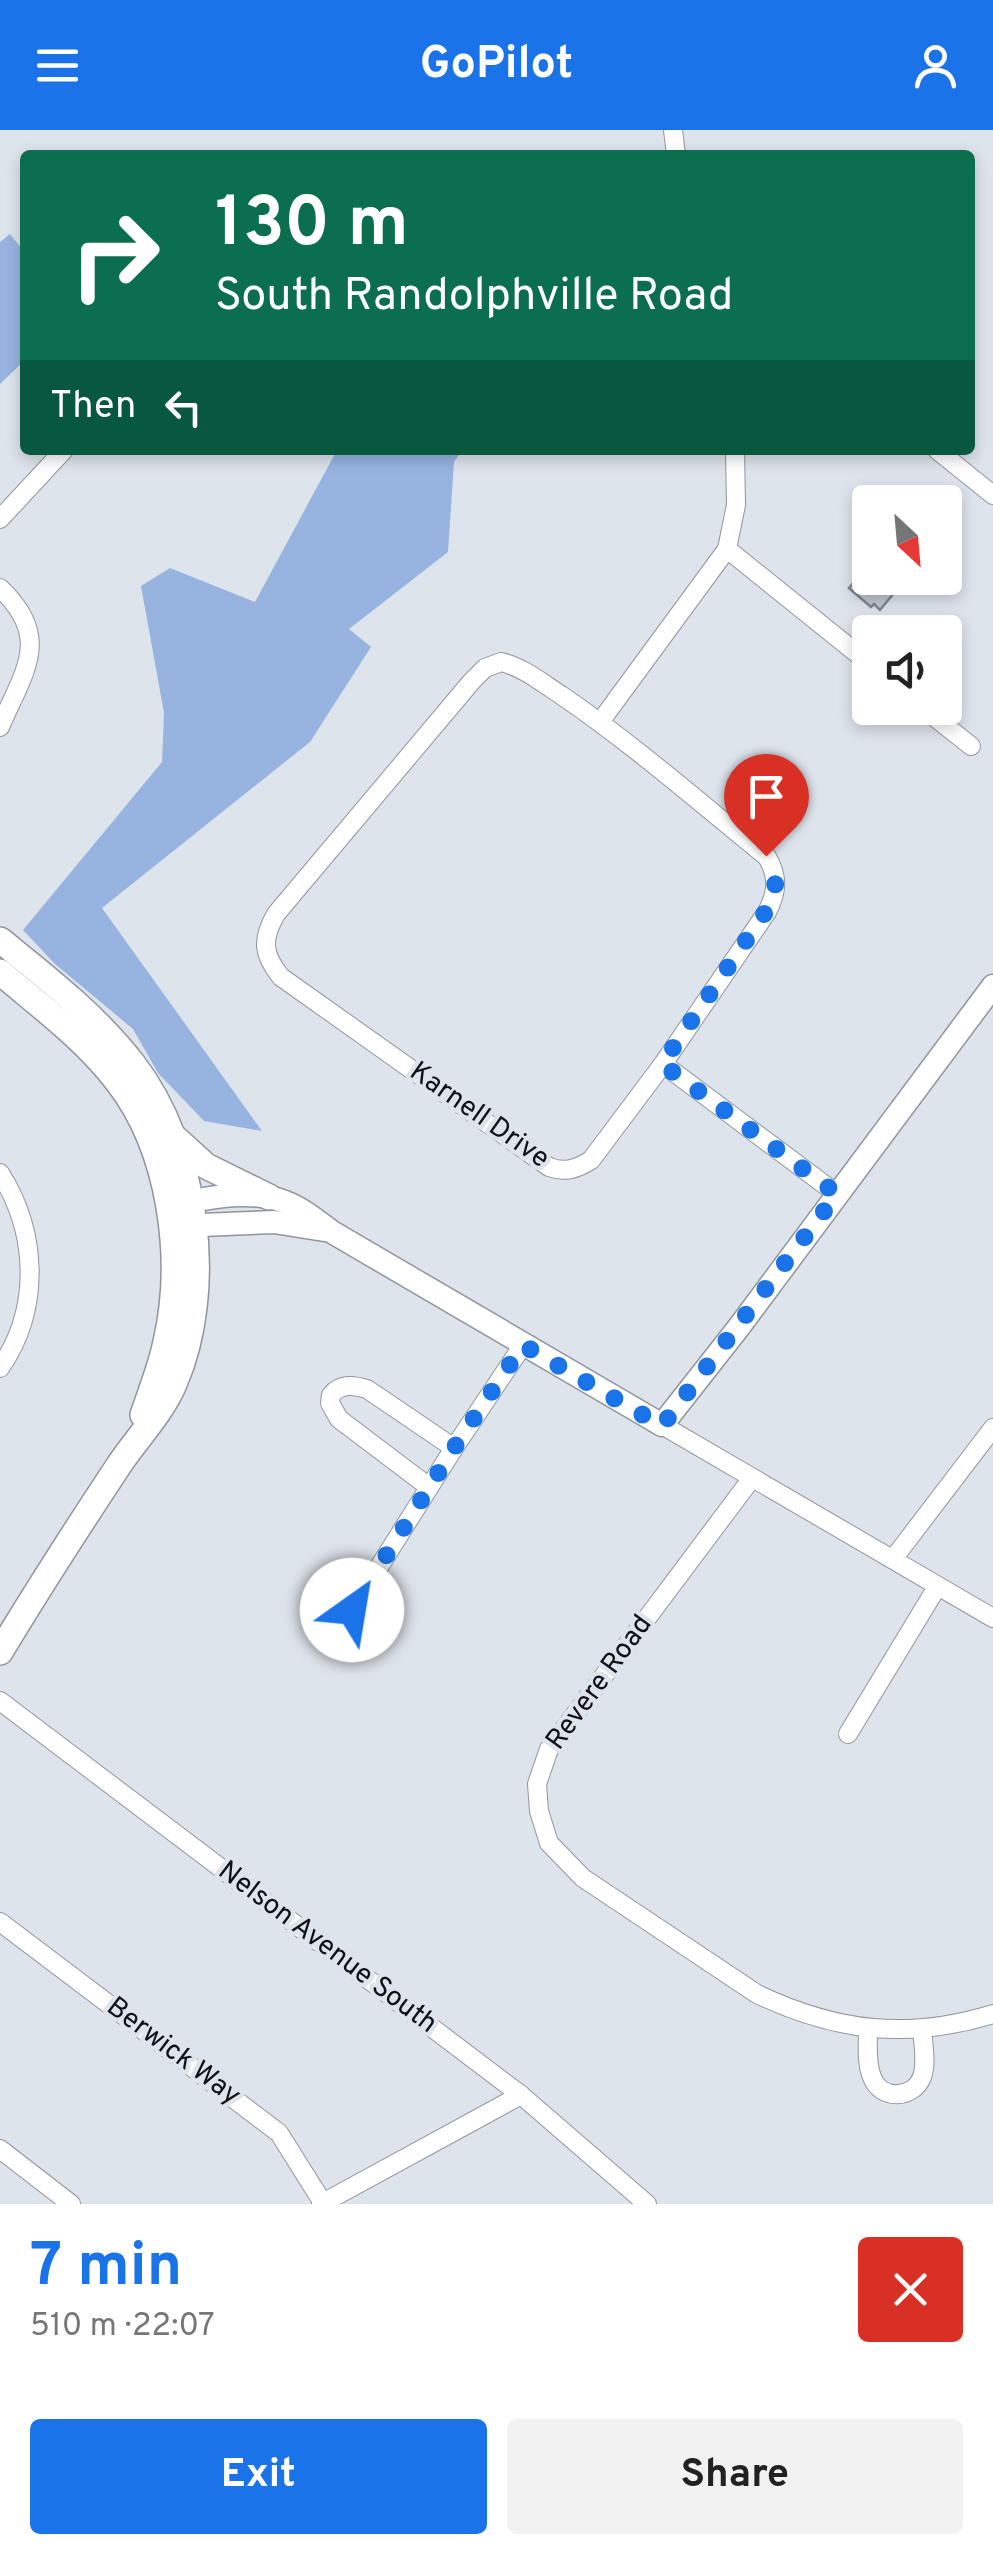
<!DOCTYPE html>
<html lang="en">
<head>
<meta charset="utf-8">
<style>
	:root { --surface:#fff; --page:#f2f2f2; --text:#222; --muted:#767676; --accent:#1a73e8 }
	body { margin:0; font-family:Overpass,sans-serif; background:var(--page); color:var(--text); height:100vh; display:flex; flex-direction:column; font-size:38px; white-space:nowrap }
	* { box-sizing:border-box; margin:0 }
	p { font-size:32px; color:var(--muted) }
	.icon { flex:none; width:55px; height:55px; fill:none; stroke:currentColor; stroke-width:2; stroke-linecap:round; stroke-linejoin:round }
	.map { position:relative; height:2074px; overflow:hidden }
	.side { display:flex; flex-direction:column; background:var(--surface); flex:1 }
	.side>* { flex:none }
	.banner { position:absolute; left:20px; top:20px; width:955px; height:305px; border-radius:10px; box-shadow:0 5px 15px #0003; background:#0b6e4f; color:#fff; overflow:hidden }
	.needle { width:65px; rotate:154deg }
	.controls { position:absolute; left:852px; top:355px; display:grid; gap:20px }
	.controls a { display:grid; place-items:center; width:110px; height:110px; border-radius:10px; background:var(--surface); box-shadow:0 5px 15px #0003; font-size:50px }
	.pin { position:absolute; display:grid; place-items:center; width:85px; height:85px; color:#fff; margin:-102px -42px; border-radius:50% 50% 50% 0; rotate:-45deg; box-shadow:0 0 10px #0007 }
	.pin .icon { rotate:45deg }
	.me { position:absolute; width:110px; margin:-55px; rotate:32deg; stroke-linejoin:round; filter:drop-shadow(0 0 8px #0008) }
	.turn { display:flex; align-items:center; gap:35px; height:210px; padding:0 30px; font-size:45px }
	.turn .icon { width:130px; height:130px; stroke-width:2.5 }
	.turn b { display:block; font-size:70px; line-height:85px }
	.then { display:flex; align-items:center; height:95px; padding:0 30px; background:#0003; gap:20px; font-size:38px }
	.round { display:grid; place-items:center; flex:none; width:105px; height:105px; border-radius:10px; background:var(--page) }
	.head { display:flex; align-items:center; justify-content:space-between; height:170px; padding:0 30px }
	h1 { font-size:60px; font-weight:700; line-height:75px; color:var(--accent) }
	.cta { display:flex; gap:20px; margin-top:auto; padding:20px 30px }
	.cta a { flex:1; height:115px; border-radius:10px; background:var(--accent); color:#fff; font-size:40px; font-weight:700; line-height:115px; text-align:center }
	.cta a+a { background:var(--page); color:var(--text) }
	header { display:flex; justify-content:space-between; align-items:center; height:130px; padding:0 30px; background:var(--accent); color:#fff; font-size:45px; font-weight:700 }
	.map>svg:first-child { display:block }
</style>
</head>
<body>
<header><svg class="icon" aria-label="menu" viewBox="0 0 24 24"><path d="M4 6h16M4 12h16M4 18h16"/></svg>GoPilot<svg class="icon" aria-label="person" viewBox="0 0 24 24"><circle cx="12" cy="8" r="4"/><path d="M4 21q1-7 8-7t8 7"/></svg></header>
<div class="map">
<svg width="993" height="2074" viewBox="0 0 993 2074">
	<rect width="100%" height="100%" fill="#dee4ec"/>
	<!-- green -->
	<g fill="#97b4e1">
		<path d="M10 104 25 123V230L0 254V112Z"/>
		<path d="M337 320H462L454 332 448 422 349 499 371 517 310 612 102 778 262 1001 204 991 158 943 133 899 55 834 23 800 162 632 164 583 141 456 170 438 255 472Z"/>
	</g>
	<!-- building -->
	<path fill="#c2c8d0" stroke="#81868d" stroke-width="2.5" d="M869 443 870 448H875L894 463 880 480 874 474 871 477 849 458 859 446 864 449Z"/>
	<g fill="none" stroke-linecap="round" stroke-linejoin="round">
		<defs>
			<g id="minor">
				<path d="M673 0 676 25"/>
				<path d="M937 320 993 365"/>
				<path d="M0 389 64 320"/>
				<path d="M727 419 870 534"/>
				<path d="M0 458C53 508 24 541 0 597"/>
				<path d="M501 532C523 537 542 553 561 565 633 614 699 672 767 727 778 746 778 761 767 782L663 934 591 1030C577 1039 565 1043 549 1037L281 847C263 825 261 810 276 784L472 551 485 538Z"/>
				<path d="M923 578 971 616"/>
				<path d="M600 592 727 419 736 375 735 320"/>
				<path d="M663 934 837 1064"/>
				<path d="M0 1043C38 1103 41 1179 0 1238"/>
				<path d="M662 1295 993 1488"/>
				<path d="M752 1348 549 1619 537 1654 539 1681 549 1713 583 1748 757 1864C837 1902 908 1910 993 1884"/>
				<path d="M429 1357 339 1289 330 1273 331 1265C341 1253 354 1255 367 1259L454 1318"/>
				<path d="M893 1429 993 1298"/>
				<path d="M333 1510 454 1318 523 1215"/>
				<path d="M0 1571 521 1965 647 2074"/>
				<path d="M848 1604 937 1457"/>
				<path d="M0 1792 279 2003 323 2073"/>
				<path d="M868 1899C868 1914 866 1933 872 1947 880 1970 913 1970 922 1947 927 1933 923 1913 922 1899"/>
				<path d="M0 2019 71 2074"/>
				<path d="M321 2074 521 1965"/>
			</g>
			<g id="tertiary">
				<path d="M172 1075C207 1068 251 1058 285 1072 302 1078 317 1091 332 1102L662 1295 739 1197 993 856"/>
				<path d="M177 1096 274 1092 324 1100"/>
			</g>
			<g id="secondary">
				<path d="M0 810C47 848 96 886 133 934 197 1017 216 1158 174 1254 161 1284 137 1308 119 1335 78 1397 38 1459 0 1522"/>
				<path d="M0 842C40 876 85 909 117 951 171 1020 185 1129 166 1212 161 1237 151 1261 143 1285"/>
				<path d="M173 1006 206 1036 269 1067"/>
			</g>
		</defs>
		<!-- minor casing -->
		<use href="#minor" stroke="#90959d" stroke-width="20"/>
		<!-- tertiary casing -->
		<use href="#tertiary" stroke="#90959d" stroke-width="25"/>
		<!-- secondary casing -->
		<use href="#secondary" stroke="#90959d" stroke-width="28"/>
		<!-- minor -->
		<use href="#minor" stroke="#fff" stroke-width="18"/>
		<!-- tertiary -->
		<use href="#tertiary" stroke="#fff" stroke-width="22"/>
		<!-- secondary -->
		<use href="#secondary" stroke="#fff" stroke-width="25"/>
	</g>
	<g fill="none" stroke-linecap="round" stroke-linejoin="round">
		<!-- route -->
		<path stroke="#1a73e8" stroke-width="18" stroke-dasharray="0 32.4" d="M352 1480 454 1318 523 1215 662 1296 837 1064 662 934 773 771C777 753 776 743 766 726"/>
	</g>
	<g text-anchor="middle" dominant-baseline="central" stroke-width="9" stroke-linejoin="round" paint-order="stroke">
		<!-- street labels -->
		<g font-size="28" fill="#0f1013" stroke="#dee4ec">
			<text transform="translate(479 986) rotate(35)">Karnell Drive</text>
			<text transform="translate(600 1553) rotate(-54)">Revere Road</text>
			<text transform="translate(327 1818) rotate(37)">Nelson Avenue South</text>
			<text transform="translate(173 1922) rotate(37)">Berwick Way</text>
		</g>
	</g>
</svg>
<div class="controls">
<a><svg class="needle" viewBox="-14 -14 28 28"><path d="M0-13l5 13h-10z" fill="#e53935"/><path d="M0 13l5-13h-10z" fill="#767676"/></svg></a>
<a><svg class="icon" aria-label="sound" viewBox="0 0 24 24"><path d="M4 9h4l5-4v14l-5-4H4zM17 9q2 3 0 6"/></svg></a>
</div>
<div class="pin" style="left:766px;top:726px;background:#d93025"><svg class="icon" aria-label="arrive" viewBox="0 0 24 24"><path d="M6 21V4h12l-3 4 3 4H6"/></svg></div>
<svg class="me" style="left:352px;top:1480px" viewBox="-20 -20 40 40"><circle r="19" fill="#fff"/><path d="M0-13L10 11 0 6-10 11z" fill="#1a73e8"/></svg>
<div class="banner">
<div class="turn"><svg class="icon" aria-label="right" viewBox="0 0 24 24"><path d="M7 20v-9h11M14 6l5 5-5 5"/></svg><div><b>130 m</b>South Randolphville Road</div></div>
<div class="then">Then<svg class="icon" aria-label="left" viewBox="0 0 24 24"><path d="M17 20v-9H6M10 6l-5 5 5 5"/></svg></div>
</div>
</div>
<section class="side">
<div class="head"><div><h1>7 min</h1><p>510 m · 22:07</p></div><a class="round" style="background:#d93025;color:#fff"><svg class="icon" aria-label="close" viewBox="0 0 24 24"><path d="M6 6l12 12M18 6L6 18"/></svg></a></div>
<div class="cta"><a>Exit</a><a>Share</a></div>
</section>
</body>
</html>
